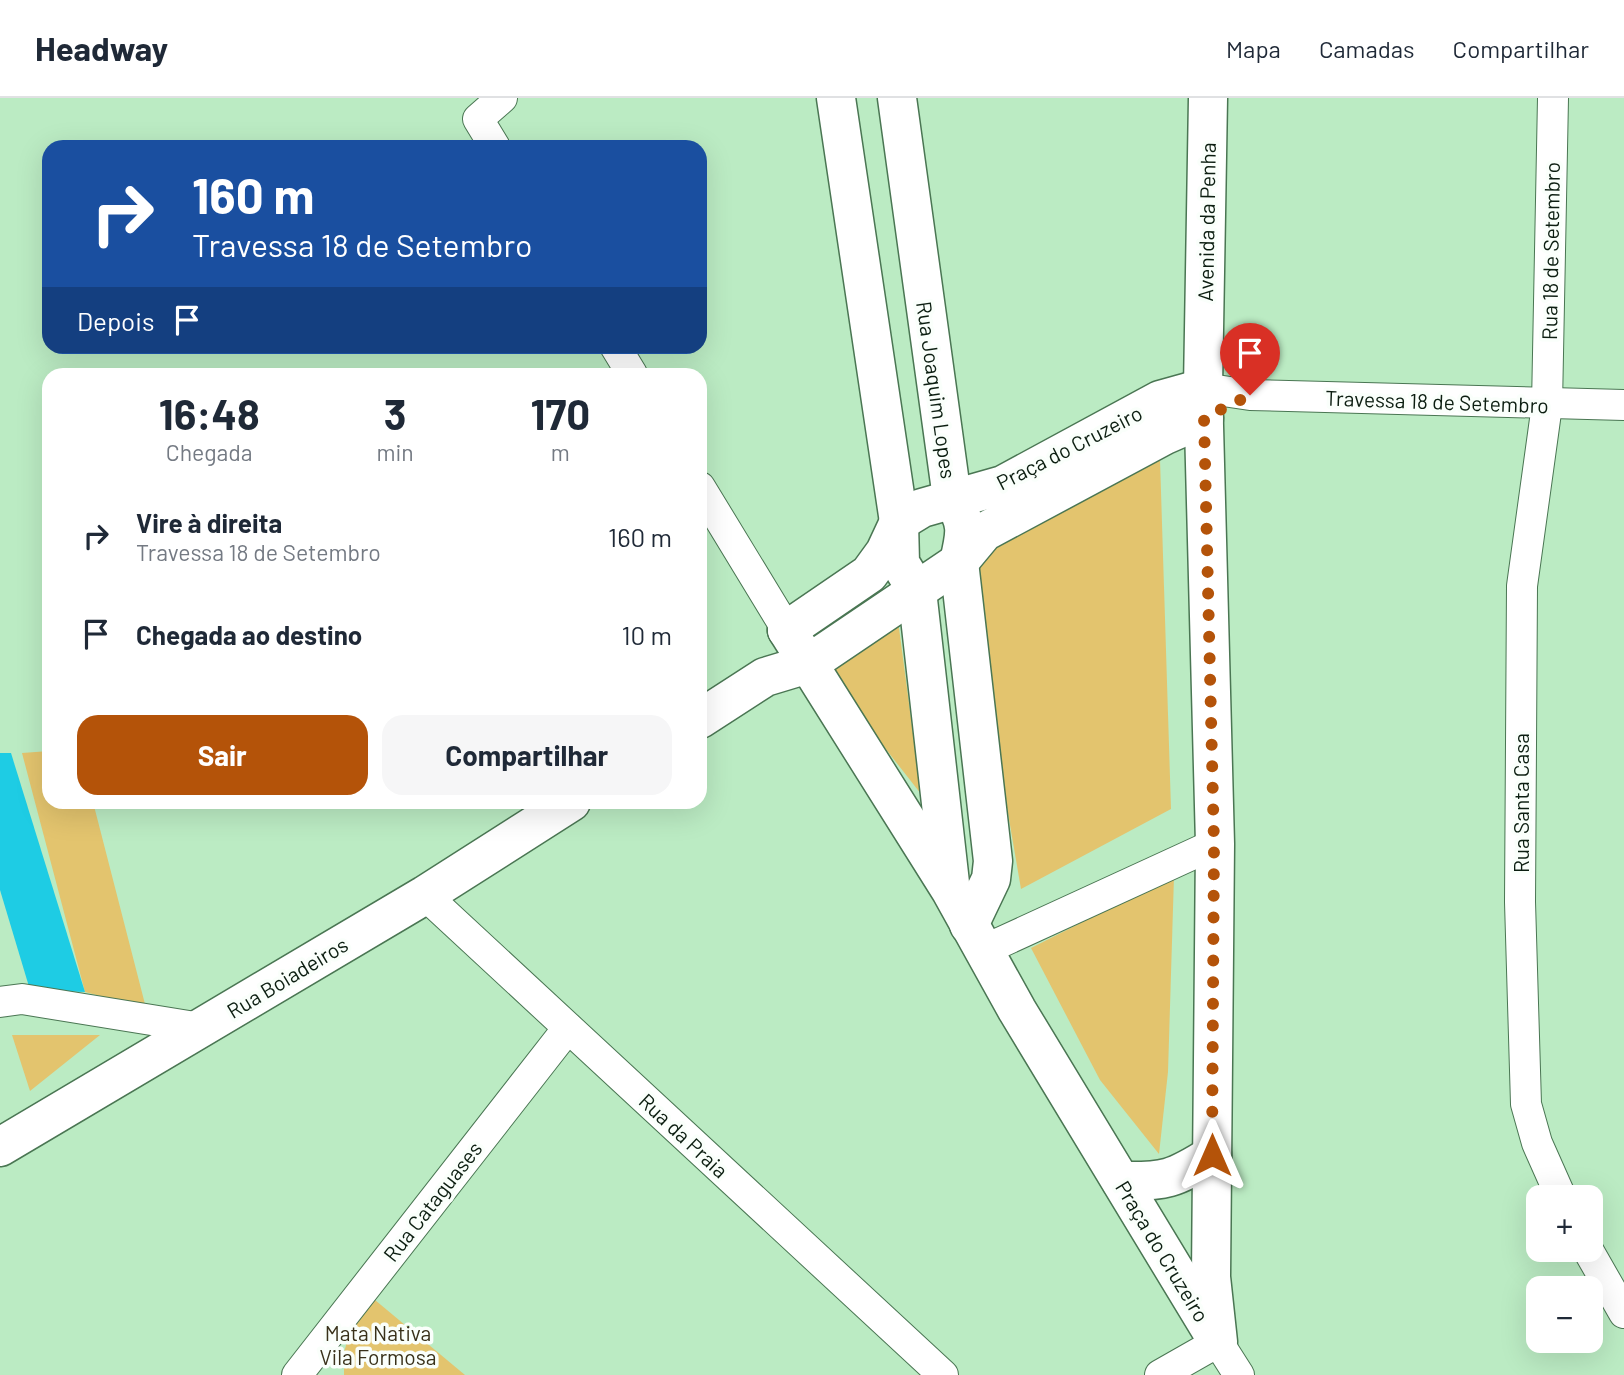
<!DOCTYPE html>
<html lang="pt">
<head>
<meta charset="utf-8">
<style>
	:root { --surface:#fff; --page:#f6f6f7; --text:#1f2937; --muted:#747a83; --line:#e0e1e3; --accent:#b45309 }
	body { margin:0; font-family:Barlow,sans-serif; background:var(--page); color:var(--text); height:100vh; display:flex; flex-direction:column; font-size:26px; white-space:nowrap }
	* { box-sizing:border-box; margin:0 }
	p { font-size:23px; color:var(--muted) }
	.icon { flex:none; width:38px; height:38px; fill:none; stroke:currentColor; stroke-width:2; stroke-linecap:round; stroke-linejoin:round }
	.map { position:relative; flex:1; overflow:hidden }
	.details { position:absolute; left:42px; top:270px; width:665px; height:441px; display:flex; flex-direction:column; background:var(--surface); border-radius:21px; box-shadow:0 7px 28px #0002 }
	.details>* { flex:none }
	.guide { position:absolute; left:42px; top:42px; width:665px; height:214px; border-radius:21px; box-shadow:0 7px 28px #0002; background:#1a4fa0; color:#fff; overflow:hidden }
	.controls { position:absolute; left:1526px; top:1087px; display:grid; gap:14px }
	.controls a { display:grid; place-items:center; width:77px; height:77px; border-radius:14px; background:var(--surface); box-shadow:0 7px 28px #0002; font-size:35px }
	.pin { position:absolute; display:grid; place-items:center; width:60px; height:60px; color:#fff; margin:-72px -30px; border-radius:50% 50% 50% 0; rotate:-45deg; box-shadow:0 0 7px #0007 }
	.pin .icon { rotate:45deg }
	.me { position:absolute; width:77px; margin:-38px; rotate:0deg; stroke-linejoin:round; filter:drop-shadow(0 0 5px #0008) }
	.turn { display:flex; align-items:center; gap:24px; height:147px; padding:0 35px; font-size:32px }
	.turn .icon { width:91px; height:91px; stroke-width:2.5 }
	.turn b { display:block; font-size:49px; line-height:60px }
	.then { display:flex; align-items:center; height:66px; padding:0 35px; background:#0003; gap:14px; font-size:26px }
	.eta { display:flex; justify-content:space-evenly; align-items:center; height:119px; text-align:center }
	.eta b { font-size:42px; font-weight:700; line-height:49px }
	.action { display:flex; gap:14px; margin-top:auto; padding:14px 35px }
	.action a { flex:1; height:80px; border-radius:21px; background:var(--accent); color:#fff; font-size:28px; font-weight:700; line-height:80px; text-align:center }
	.action a+a { background:var(--page); color:var(--text) }
	ul { padding:0; list-style:none }
	li { display:flex; align-items:center; gap:21px; height:98px; padding:0 35px }
	li div { flex:1 }
	li b { display:block; font-size:26px }
	li em { font-style:normal }
	header { display:flex; align-items:center; gap:42px; box-sizing:border-box; height:98px; padding:0 35px; background:var(--surface); border-bottom:2px solid var(--line) }
	header strong { font-size:33px }
	nav { display:flex; gap:38px; margin-inline-start:auto; font-size:24px }
	.map>svg:first-child { display:block }
</style>
</head>
<body>
<header>
<strong>Headway</strong>
<nav><a>Mapa</a><a>Camadas</a><a>Compartilhar</a></nav>
</header>
<div class="map">
<svg width="1624" height="1277" viewBox="0 0 1624 1277">
	<rect width="100%" height="100%" fill="#bbebc3"/>
	<!-- green -->
	<g fill="#e3c46e">
		<path d="M1160 362 1171 711 1021 791 966 471 996 442Z"/>
		<path d="M897 515 921 696 820 567Z"/>
		<path d="M49 653V704H93L146 910 85 894 22 655Z"/>
		<path d="M1174 778 1168 974 1159 1056 1100 982 1031 850Z"/>
		<path d="M12 937H100L30 993Z"/>
		<path d="M363 1192 465 1277H344V1254Z"/>
	</g>
	<!-- water -->
	<path fill="#1ecce4" d="M0 655H11L85 894 30 892 0 792Z"/>
	<g fill="none" stroke-linecap="round" stroke-linejoin="round">
		<defs>
			<g id="street">
				<path d="M1553 0 1547 307 1522 488 1520 804 1526 1006 1537 1045 1561 1099"/>
				<path d="M495 49 478 21 502 0"/>
				<path d="M615 248 632 276"/>
				<path d="M1203 290 1250 297 1624 307"/>
				<path d="M700 389 787 532"/>
				<path d="M425 797 943 1277"/>
				<path d="M984 852 1215 746"/>
				<path d="M0 904 22 901 201 930"/>
				<path d="M1588 1152 1624 1215"/>
				<path d="M297 1277 568 930"/>
				<path d="M1160 1277 1218 1244 1239 1277"/>
			</g>
			<g id="secondary">
				<path d="M836 0 899 424 900 465 917 493 950 785"/>
				<path d="M897 0 952 400C968 426 966 434 959 464L993 763 991 781 969 827"/>
				<path d="M1208 0 1203 290 1215 746 1211 1179 1218 1244"/>
				<path d="M787 532 951 793 1017 912 1212 1234"/>
				<path d="M787 532 869 476 885 454 899 424 922 410 1003 387 1160 302 1203 290"/>
				<path d="M700 621 765 579 808 566 959 464 984 434 1165 337 1204 320"/>
				<path d="M0 1049 425 797 571 704"/>
				<path d="M1121 1083C1165 1084 1174 1081 1212 1057"/>
			</g>
		</defs>
		<!-- street casing -->
		<use href="#street" stroke="#4a7653" stroke-width="32"/>
		<!-- secondary casing -->
		<use href="#secondary" stroke="#4a7653" stroke-width="41"/>
		<!-- street -->
		<use href="#street" stroke="#fff" stroke-width="30"/>
		<!-- secondary -->
		<use href="#secondary" stroke="#fff" stroke-width="38"/>
	</g>
	<g fill="none" stroke-linecap="round" stroke-linejoin="round">
		<!-- route -->
		<path stroke="#b45309" stroke-width="12" stroke-dasharray="0 21.6" d="M1212 1057 1214 746 1204 320 1250 297"/>
	</g>
	<g text-anchor="middle" dominant-baseline="central" stroke-width="7" stroke-linejoin="round" paint-order="stroke">
		<!-- street labels -->
		<g font-size="21" fill="#0c1e11" stroke="#fafffb">
			<text transform="translate(1206 124) rotate(-89)">Avenida da Penha</text>
			<text transform="translate(1550 153) rotate(-89)">Rua 18 de Setembro</text>
			<text transform="translate(937 292) rotate(82)">Rua Joaquim Lopes</text>
			<text transform="translate(1437 303) rotate(2)">Travessa 18 de Setembro</text>
			<text transform="translate(1069 349) rotate(-27)">Praça do Cruzeiro</text>
			<text transform="translate(1520 705) rotate(-90)">Rua Santa Casa</text>
			<text transform="translate(287 879) rotate(-31)">Rua Boiadeiros</text>
			<text transform="translate(684 1037) rotate(43)">Rua da Praia</text>
			<text transform="translate(432 1103) rotate(-52)">Rua Cataguases</text>
			<text transform="translate(1163 1153) rotate(59)">Praça do Cruzeiro</text>
		</g>
		<!-- park labels -->
		<g font-size="21" fill="#39311a" stroke="#fafffb">
			<text x="378" y="1234">Mata Nativa<tspan x="378" dy="24">Vila Formosa</tspan></text>
		</g>
	</g>
</svg>
<div class="controls">
<a>+</a>
<a>−</a>
</div>
<div class="pin" style="left:1250px;top:297px;background:#d93025"><svg class="icon" aria-label="arrive" viewBox="0 0 24 24"><path d="M6 21V4h12l-3 4 3 4H6"/></svg></div>
<svg class="me" style="left:1212px;top:1057px" viewBox="-20 -20 40 40"><path d="M0-17L14 15 0 8-14 15z" fill="#b45309" stroke="#fff" stroke-width="4"/></svg>
<div class="guide">
<div class="turn"><svg class="icon" aria-label="right" viewBox="0 0 24 24"><path d="M7 20v-9h11M14 6l5 5-5 5"/></svg><div><b>160 m</b>Travessa 18 de Setembro</div></div>
<div class="then">Depois<svg class="icon" aria-label="arrive" viewBox="0 0 24 24"><path d="M6 21V4h12l-3 4 3 4H6"/></svg></div>
</div>
<section class="details">
<div class="eta">
<div><b>16:48</b><p>Chegada</p></div>
<div><b>3</b><p>min</p></div>
<div><b>170</b><p>m</p></div>
</div>
<ul>
<li><svg class="icon" aria-label="right" viewBox="0 0 24 24"><path d="M7 20v-9h11M14 6l5 5-5 5"/></svg><div><b>Vire à direita</b><p>Travessa 18 de Setembro</p></div><em>160 m</em></li>
<li><svg class="icon" aria-label="arrive" viewBox="0 0 24 24"><path d="M6 21V4h12l-3 4 3 4H6"/></svg><div><b>Chegada ao destino</b></div><em>10 m</em></li>
</ul>
<div class="action"><a>Sair</a><a>Compartilhar</a></div>
</section>
</div>
</body>
</html>
